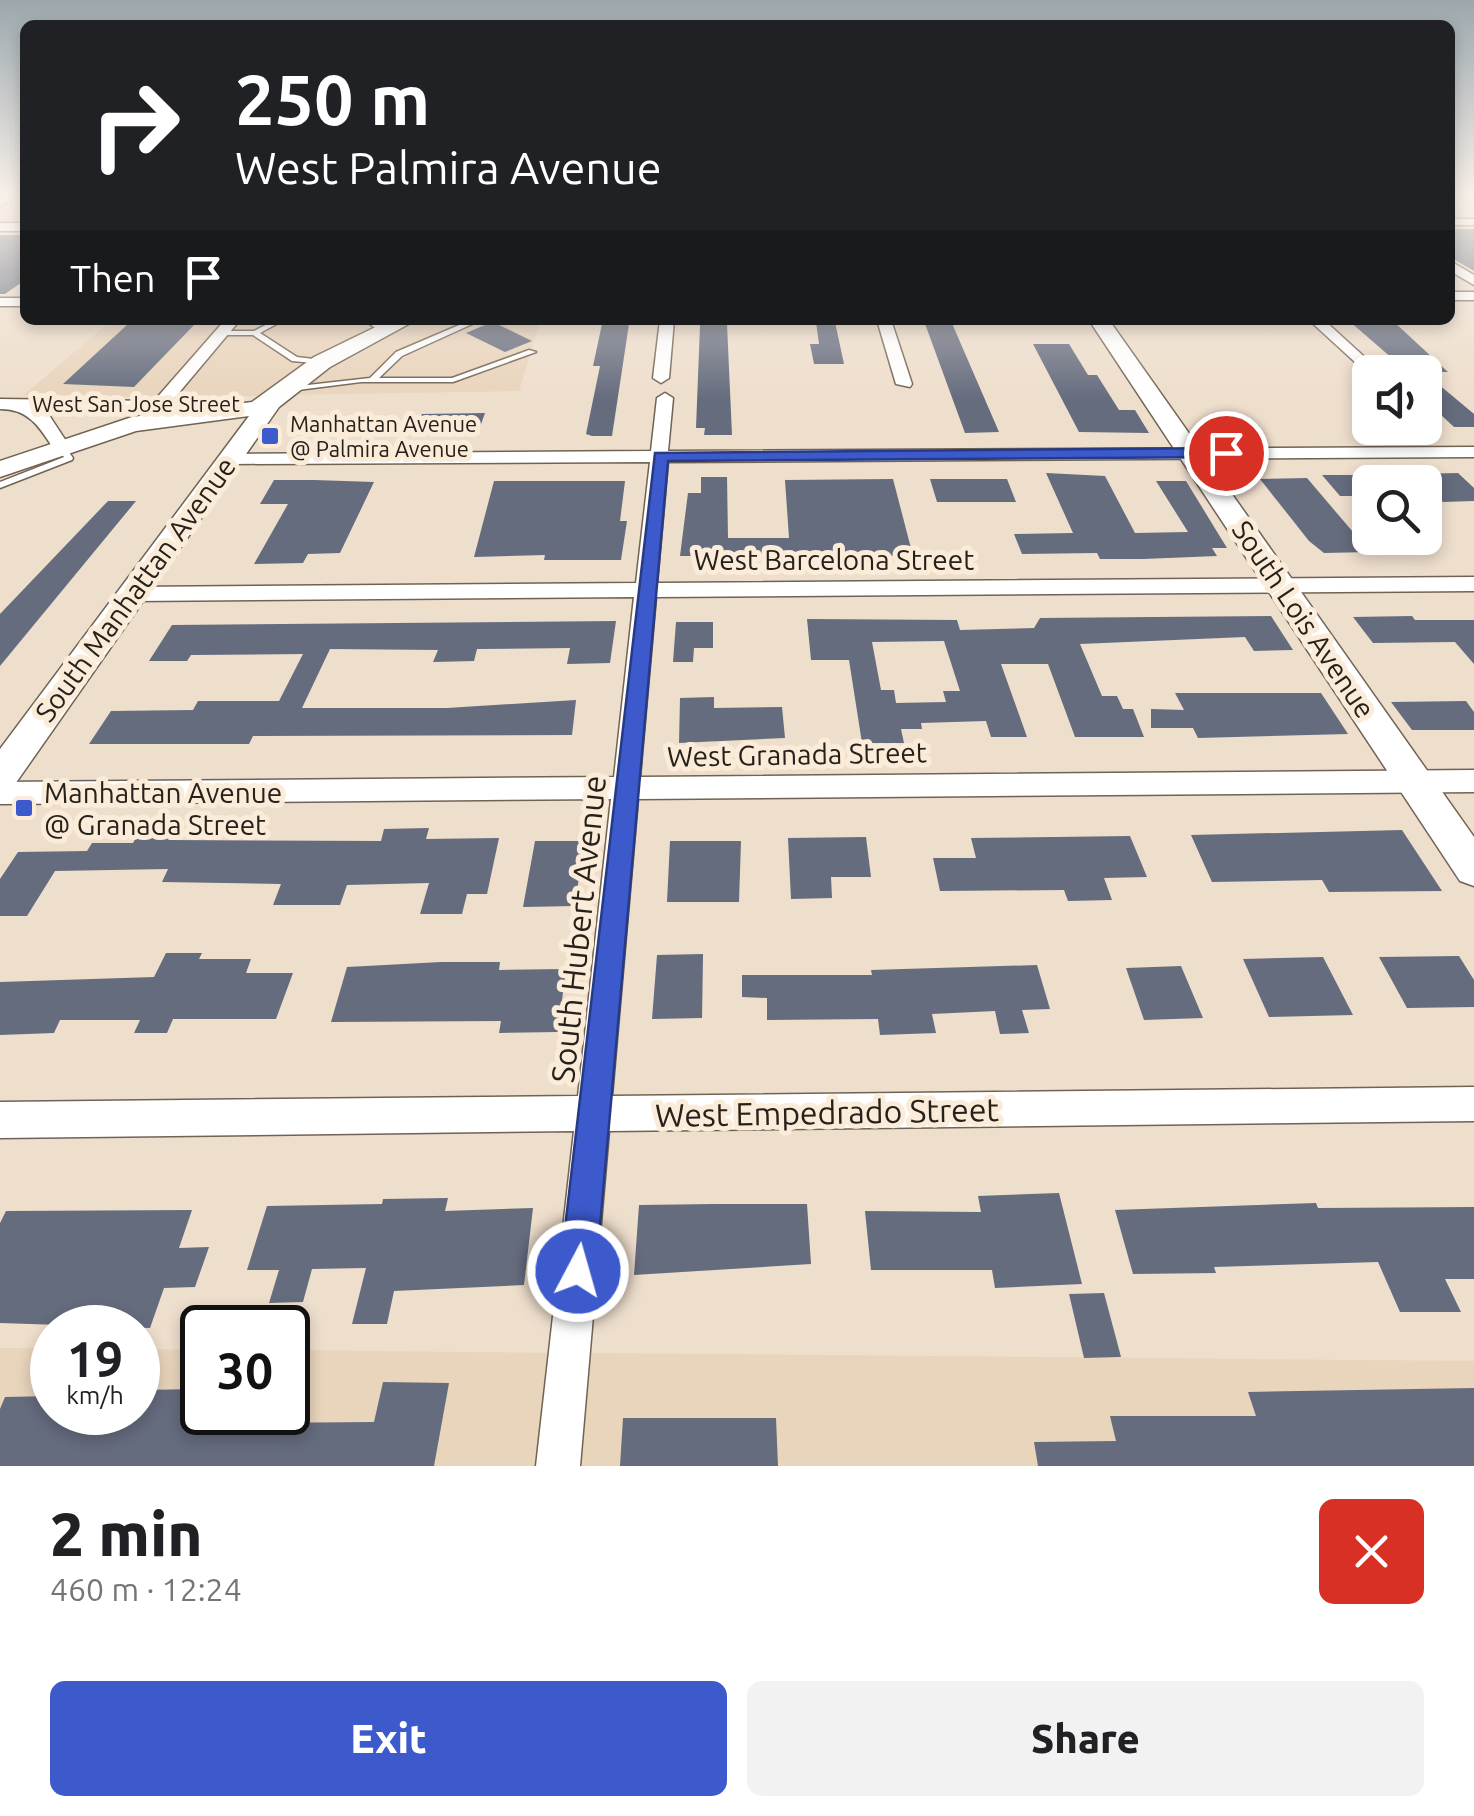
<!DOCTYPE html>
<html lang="en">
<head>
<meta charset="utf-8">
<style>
	:root { --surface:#fff; --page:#f2f2f2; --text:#202124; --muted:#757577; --accent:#3c5acc }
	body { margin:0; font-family:Ubuntu,sans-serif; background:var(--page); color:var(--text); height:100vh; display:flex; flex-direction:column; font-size:38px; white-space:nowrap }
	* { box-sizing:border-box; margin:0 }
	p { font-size:32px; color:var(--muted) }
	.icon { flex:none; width:55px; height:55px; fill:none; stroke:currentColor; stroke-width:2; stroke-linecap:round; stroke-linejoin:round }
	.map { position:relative; height:1466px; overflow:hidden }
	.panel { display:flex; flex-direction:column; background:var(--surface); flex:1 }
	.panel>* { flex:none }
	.hud { position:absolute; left:20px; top:20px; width:1435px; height:305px; border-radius:15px; box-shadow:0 5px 15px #0003; background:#202124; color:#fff; overflow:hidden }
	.tools { position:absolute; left:1352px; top:355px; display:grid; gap:20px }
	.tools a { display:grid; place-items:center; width:90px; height:90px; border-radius:15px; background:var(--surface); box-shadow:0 5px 15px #0003; font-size:50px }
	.speed { position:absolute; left:30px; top:1305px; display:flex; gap:20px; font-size:50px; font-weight:700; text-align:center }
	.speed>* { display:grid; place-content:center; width:130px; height:130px; border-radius:50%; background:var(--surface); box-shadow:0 5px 15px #0003; line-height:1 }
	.speed small { font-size:25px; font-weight:400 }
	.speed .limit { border:5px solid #111; border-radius:15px; background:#fff; color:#111 }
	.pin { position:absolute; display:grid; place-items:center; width:85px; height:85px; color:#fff; margin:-42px; border:5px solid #fff; border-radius:50%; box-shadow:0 2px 10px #0007 }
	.me { position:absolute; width:110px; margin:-55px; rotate:6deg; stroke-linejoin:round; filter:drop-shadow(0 0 8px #0008) }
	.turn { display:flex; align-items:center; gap:35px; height:210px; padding:0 50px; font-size:45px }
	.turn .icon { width:130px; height:130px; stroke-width:2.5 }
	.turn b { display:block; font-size:70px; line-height:85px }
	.then { display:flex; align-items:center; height:95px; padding:0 50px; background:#0003; gap:20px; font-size:38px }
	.round { display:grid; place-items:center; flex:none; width:105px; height:105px; border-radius:15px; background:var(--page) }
	.summary { display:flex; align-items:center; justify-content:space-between; height:170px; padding:0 50px }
	h1 { font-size:60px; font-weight:800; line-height:75px }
	.primary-button { display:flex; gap:20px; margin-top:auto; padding:20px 50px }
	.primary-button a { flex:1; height:115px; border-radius:15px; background:var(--accent); color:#fff; font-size:40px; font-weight:800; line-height:115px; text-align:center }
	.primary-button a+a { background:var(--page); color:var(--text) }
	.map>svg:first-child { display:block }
</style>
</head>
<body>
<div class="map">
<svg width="1474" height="1466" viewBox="0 0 1474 1466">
	<rect width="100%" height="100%" fill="#eedecc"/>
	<!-- built -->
	<g fill="#e9d4bc">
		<path d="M112 320H226L157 397 24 395Z"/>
		<path d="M240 320H393L309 360 261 396 173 397Z"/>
		<path d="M415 320H659V324L540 322 519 391 280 395 304 375Z"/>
		<path d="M0 1348H52V1412H138V1349L202 1350V1412H288V1350L548 1353 535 1466H0Z"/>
		<path d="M591 1353 1474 1361V1466H581Z"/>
	</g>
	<!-- building -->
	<g fill="#656c7e" fill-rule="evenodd">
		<path d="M1450 229H1474V271L1450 257Z"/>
		<path d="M0 235H25V280L5 294H0Z"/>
		<path d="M1348 320H1392L1448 372H1408Z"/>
		<path d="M924 321H951L999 432 965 433Z"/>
		<path d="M492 322 499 325 532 341 505 352 466 333Z"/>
		<path d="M816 322H835L844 364H814L810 344H819Z"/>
		<path d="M128 324H195L134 387 63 384Z"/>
		<path d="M602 324H629L612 436H592L586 434 600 366H593Z"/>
		<path d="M727 324 732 435H704L705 428H696L700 325Z"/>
		<path d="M1033 344H1069L1088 375H1097L1119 410H1135L1149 433 1079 432Z"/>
		<path d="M1425 373 1474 414V427H1454L1425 400Z"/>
		<path d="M485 413 478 433 412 435 422 414Z"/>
		<path d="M1046 473 1105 476 1135 533 1188 532 1156 481H1186L1227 548H1212L1217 556 1143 559H1100L1097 553 1022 554 1014 534 1073 533Z"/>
		<path d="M1458 473 1474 488V501L1443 502 1415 474Z"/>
		<path d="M1322 475H1370V496H1340Z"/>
		<path d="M701 477H727L728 538H789L785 480 893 479 913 556H680L688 493H701Z"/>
		<path d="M1307 478 1370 552 1324 553 1309 541 1260 479Z"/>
		<path d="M930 479H1007L1016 502H937Z"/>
		<path d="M274 480H314L374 482 340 553 308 554 303 563 254 564 288 504H260Z"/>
		<path d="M494 481H625L620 521H627L621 560H544L545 555 474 557Z"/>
		<path d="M108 501H136L0 666V614Z"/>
		<path d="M1271 616 1293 650 1254 651 1245 637 1080 644 1102 696H1117L1123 709H1133L1144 737H1075L1048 664H1001L1027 737H991L986 721 921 723 922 729H901L904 743H862L849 660H811L807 619 957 620 960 630 1034 628 1040 618ZM944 641 960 691H943L946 702 896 703 894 690H881L872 642Z"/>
		<path d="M1412 616 1415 620H1474V664L1455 642 1373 643 1353 617Z"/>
		<path d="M616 621 610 663 567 664 570 648 477 649 474 661 433 662 438 650 330 649 302 708H447L576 700 572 735 253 736 249 744H89L111 711 193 710 198 701H279L303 654 191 655 187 661H149L172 625Z"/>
		<path d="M676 622H713V648H694L693 662H673Z"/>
		<path d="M1175 693H1321L1348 734 1198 738 1193 728H1151V709L1184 710Z"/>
		<path d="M714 697V708L782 707 785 738 679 743 680 698Z"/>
		<path d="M1466 701 1474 712V730H1412L1391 702Z"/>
		<path d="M429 828 426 839 499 838 487 894H467L462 914H420L429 883 347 885 340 905H273L281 884 162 882 168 869 55 871 27 916H0V879L18 852 87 851 92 843H133L138 834 172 833 168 840 381 841 384 829Z"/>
		<path d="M1402 830 1442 891 1329 892 1322 880 1212 882 1191 835Z"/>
		<path d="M1130 836 1147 877 1104 878 1112 900 1068 901 1064 890 940 891 933 858H976L971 838Z"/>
		<path d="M866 837 871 877H831L832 898 791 899 788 838Z"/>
		<path d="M535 841H584L575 906 523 907Z"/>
		<path d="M670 841H741L739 902H667Z"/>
		<path d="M166 953H202L199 959H251L246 973H293L276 1019H173L167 1033H134L140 1020H60L54 1033 0 1035V982L154 977Z"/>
		<path d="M703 954 702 1018 652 1019 657 955Z"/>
		<path d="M1459 956 1474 980V1007L1407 1008 1379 957Z"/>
		<path d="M1323 957 1353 1015 1269 1017 1243 959Z"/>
		<path d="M441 962H500L499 970 566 969 558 1032 499 1033 501 1021 331 1022 347 967Z"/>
		<path d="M1037 965 1050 1009 1022 1010 1029 1033 1000 1034 995 1011 932 1014 936 1033 880 1035 878 1019 767 1020V998L742 997V975H872L871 970Z"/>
		<path d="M1181 966 1203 1018 1144 1020 1126 968Z"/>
		<path d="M1059 1193 1082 1284 995 1288 992 1270H871L865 1211 981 1212 978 1196Z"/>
		<path d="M448 1198 445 1211 533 1208 524 1285 394 1291 387 1324H352L366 1268 312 1269 303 1302 269 1303 279 1270H247L267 1206 382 1204 383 1199Z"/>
		<path d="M1316 1203 1318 1208 1474 1207V1279H1445L1461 1312H1400L1378 1262 1214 1267 1216 1273 1133 1274 1115 1210Z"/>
		<path d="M715 1204H807L811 1264 634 1275 639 1205Z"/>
		<path d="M192 1210 179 1248 209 1247 195 1287 164 1288 150 1328 0 1323V1223L6 1211Z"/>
		<path d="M1104 1293 1121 1357 1084 1358 1069 1294Z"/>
		<path d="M383 1382 449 1383 434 1466H0V1409L5 1397 52 1396V1412H138V1390L202 1389V1412H255L252 1423 374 1422Z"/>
		<path d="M1474 1388V1466H1038L1034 1442 1116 1441 1110 1416H1256L1248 1392Z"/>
		<path d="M623 1418H776L778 1466H620Z"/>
	</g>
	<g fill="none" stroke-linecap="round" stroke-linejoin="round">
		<defs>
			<g id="lane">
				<path d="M275 320H284L260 333 297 357 322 360 326 362 325 364 292 361 253 335H221L217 333 221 331H254Z"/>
				<path d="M364 320H373L388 330 381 332Z"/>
				<path d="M471 320H481L402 356 379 378H452L529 350 536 352 453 382H361L290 391 286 389 290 387 370 378 396 352Z"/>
				<path d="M58 445H64L73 458 72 460 0 488V482L64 457 57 447Z"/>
			</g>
			<g id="street">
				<path d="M10 194H22L0 206V199Z"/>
				<rect x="1450" y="219" width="24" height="6"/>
				<rect x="0" y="223" width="25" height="8"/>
				<path d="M1450 261 1474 275V285L1450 271Z"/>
				<rect x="1450" y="292" width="24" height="8"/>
				<rect x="0" y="298" width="25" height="8"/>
				<path d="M225 320H240L151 426 137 422 147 409H39L47 412 70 447 61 452 55 451C40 428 30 409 0 409V399L154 401Z"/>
				<path d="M660 320H674L669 378 661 383 653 378Z"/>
				<path d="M877 320H891L912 384 910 387 896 384Z"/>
				<path d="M1309 320H1324L1381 372 1369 375Z"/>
				<path d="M665 393 673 398 668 451 1474 447V457L668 462 657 583 1474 577V591L656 597 640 777 1474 770V792L638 799 612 1096 1474 1087V1121L609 1131 580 1466H536L574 1131 0 1138V1102L578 1096 611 799 0 804V782L614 777 634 597 134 601 123 594 134 587 636 583 650 462 229 464 220 459 229 454 651 451 657 398Z"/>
			</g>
			<g id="secondary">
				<path d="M390 320H416L330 367 279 407 13 787 0 792V749L249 416 136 431 0 477V461L132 417 252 402 314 357Z"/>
				<path d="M1089 320H1109L1474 837V886L1460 881Z"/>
			</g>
		</defs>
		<!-- lane casing -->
		<use href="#lane" stroke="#716354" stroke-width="3"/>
		<!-- street casing -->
		<use href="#street" stroke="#716354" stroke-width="3"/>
		<!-- secondary casing -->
		<use href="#secondary" stroke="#716354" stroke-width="3"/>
		<!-- lane -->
		<use href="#lane" fill="#fff" fill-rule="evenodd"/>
		<!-- street -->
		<use href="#street" fill="#fff" fill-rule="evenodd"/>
		<!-- secondary -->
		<use href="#secondary" fill="#fff" fill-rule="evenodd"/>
	</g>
	<!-- sky -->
	<linearGradient id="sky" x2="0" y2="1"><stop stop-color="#9ba7ad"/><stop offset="0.49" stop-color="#f7f0e8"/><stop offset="1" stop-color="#f7f0e8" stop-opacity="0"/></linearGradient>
	<rect width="1474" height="399" fill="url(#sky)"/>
	<!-- route -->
	<path fill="#3c5acc" stroke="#273a85" stroke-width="2.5" d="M1226 448 1234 453 1232 457 668 461 596 1271 591 1283 578 1289 566 1283 560 1271 655 453Z"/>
	<!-- markers -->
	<g fill="#3c5acc" stroke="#fbebd9" stroke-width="4">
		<rect x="260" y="426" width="20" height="20" rx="5"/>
		<rect x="14" y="798" width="20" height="20" rx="5"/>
	</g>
	<g text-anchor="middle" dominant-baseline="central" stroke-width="10" stroke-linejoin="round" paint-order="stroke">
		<!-- far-street labels -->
		<g font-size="22" fill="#27211b" stroke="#fbebd9">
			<text x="136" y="403">West San Jose Street</text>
		</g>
		<!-- far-poi labels -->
		<g font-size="22" fill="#27211b" stroke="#fbebd9" text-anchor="start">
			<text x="290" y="423">Manhattan Avenue<tspan x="290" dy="25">@ Palmira Avenue</tspan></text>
		</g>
		<!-- street labels -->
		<g font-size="28" fill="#27211b" stroke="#fbebd9">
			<text x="834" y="559">West Barcelona Street</text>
			<text transform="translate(135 589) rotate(-54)">South Manhattan Avenue</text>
			<text transform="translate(1304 619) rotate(56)">South Lois Avenue</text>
			<text transform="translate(797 754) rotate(-1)">West Granada Street</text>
		</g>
		<!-- poi labels -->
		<g font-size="28" fill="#27211b" stroke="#fbebd9" text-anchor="start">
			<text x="44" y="792">Manhattan Avenue<tspan x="44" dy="32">@ Granada Street</tspan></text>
		</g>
		<!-- near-street labels -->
		<g font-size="32" fill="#27211b" stroke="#fbebd9">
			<text transform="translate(578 929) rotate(-84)">South Hubert Avenue</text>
			<text transform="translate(827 1112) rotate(-1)">West Empedrado Street</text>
		</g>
	</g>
</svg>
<div class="tools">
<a><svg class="icon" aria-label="sound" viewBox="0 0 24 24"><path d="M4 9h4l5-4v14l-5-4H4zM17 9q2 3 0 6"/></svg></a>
<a><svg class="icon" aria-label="search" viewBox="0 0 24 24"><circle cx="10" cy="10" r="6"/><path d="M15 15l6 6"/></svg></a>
</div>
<div class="speed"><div>19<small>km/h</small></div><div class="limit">30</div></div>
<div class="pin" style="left:1226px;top:453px;background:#d93025"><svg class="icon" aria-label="arrive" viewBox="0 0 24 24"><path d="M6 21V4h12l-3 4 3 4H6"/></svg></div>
<svg class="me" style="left:578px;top:1271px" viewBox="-20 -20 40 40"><circle r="17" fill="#3c5acc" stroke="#fff" stroke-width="3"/><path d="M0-11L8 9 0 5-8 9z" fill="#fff"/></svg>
<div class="hud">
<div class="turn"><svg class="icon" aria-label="right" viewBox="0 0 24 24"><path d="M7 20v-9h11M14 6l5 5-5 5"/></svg><div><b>250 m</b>West Palmira Avenue</div></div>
<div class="then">Then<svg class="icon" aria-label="arrive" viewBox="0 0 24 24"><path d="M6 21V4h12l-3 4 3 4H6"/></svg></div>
</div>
</div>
<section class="panel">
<div class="summary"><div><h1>2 min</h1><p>460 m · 12:24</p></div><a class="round" style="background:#d93025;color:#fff"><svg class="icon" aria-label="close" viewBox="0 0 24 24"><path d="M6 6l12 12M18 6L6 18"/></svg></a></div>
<div class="primary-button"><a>Exit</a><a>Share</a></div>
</section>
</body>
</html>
